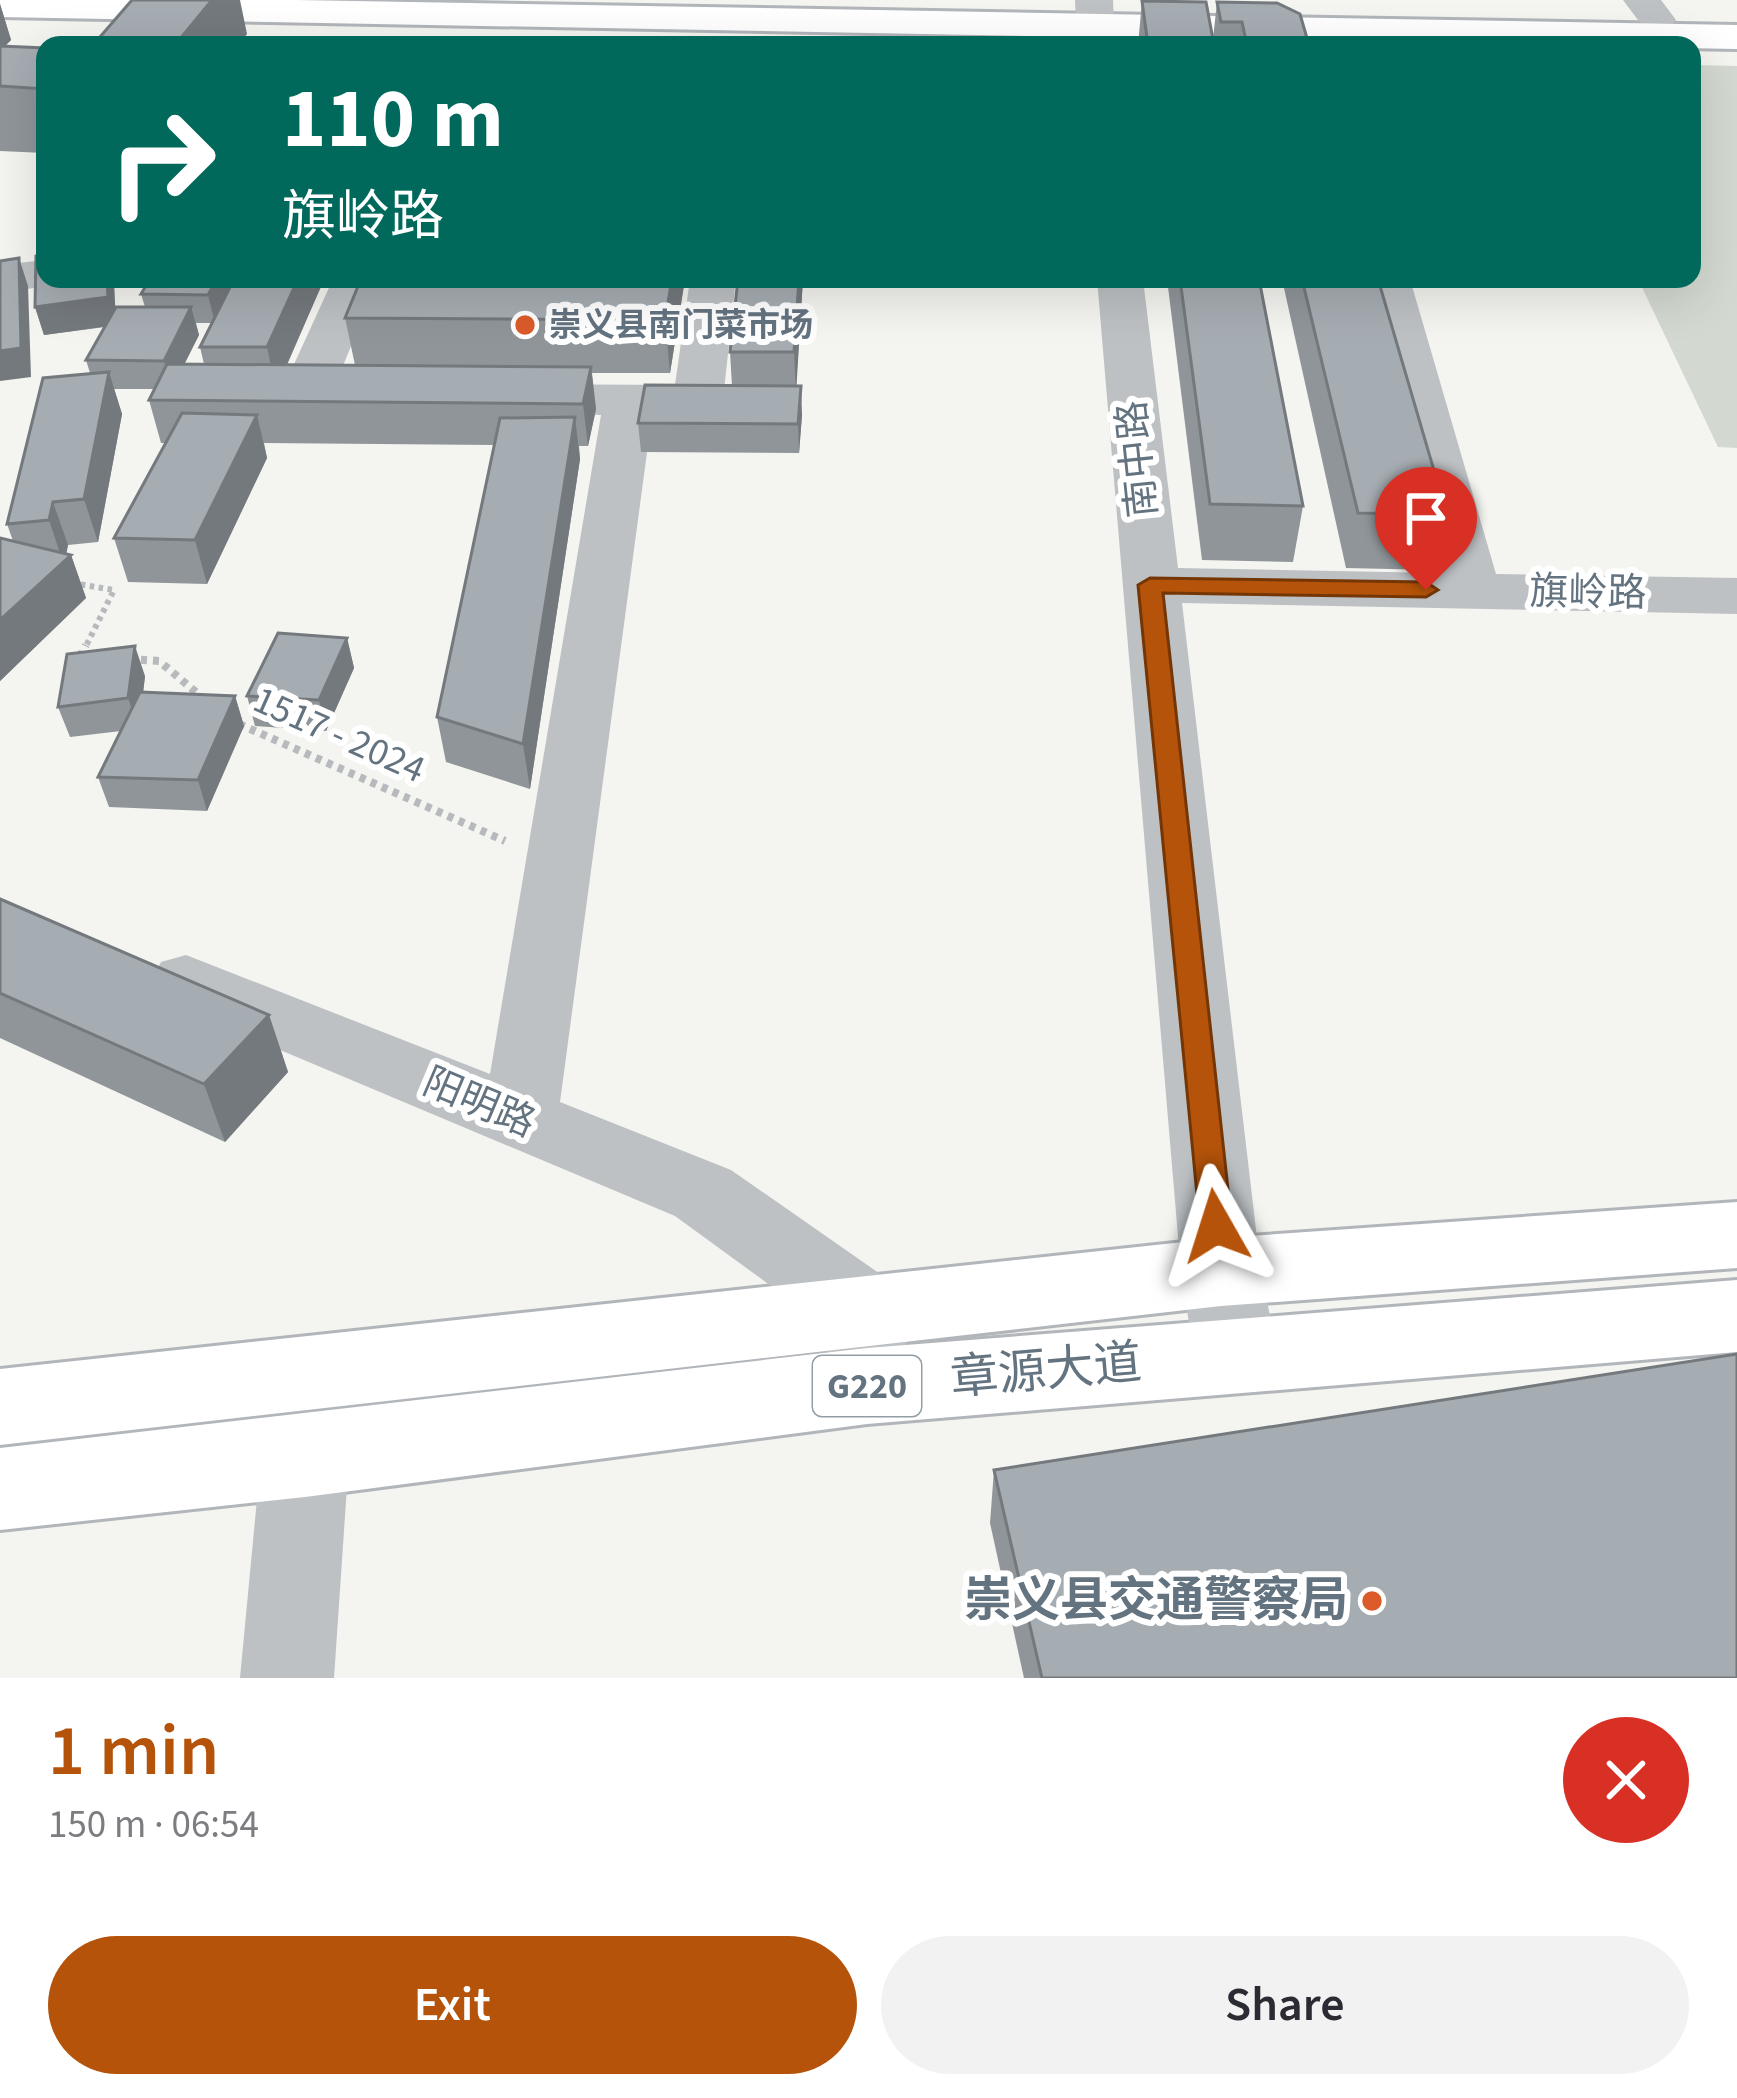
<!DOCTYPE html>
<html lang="en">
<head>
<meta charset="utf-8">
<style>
	:root { --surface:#fff; --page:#f2f2f3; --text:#2b2b33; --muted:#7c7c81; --accent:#b45309 }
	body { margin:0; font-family:"Source Sans 3","Noto Sans SC",sans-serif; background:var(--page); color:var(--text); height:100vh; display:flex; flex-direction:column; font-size:45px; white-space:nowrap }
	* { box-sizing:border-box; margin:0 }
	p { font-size:39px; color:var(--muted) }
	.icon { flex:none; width:66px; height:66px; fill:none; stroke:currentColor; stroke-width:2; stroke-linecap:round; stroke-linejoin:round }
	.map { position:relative; height:1678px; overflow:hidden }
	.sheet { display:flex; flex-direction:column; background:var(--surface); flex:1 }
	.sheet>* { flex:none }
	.guide { position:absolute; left:36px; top:36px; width:1665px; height:252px; border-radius:24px; box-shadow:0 12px 48px #0002; background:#00695c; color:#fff; overflow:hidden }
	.pin { position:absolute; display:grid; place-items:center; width:102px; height:102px; color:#fff; margin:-123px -51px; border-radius:50% 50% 50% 0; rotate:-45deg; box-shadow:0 0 12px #0007 }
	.pin .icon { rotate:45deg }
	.me { position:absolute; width:132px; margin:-66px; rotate:354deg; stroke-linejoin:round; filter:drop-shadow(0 0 9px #0008) }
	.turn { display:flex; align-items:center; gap:42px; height:252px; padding:0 48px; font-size:54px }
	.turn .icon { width:156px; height:156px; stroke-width:2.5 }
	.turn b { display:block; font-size:84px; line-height:102px }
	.round { display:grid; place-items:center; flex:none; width:126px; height:126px; border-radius:63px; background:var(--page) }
	.headline { display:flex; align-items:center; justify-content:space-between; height:204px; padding:0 48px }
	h1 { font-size:72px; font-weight:600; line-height:90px; color:var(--accent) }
	.primary-button { display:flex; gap:24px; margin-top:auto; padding:24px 48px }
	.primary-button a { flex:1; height:138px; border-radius:72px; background:var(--accent); color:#fff; font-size:48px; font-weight:600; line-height:138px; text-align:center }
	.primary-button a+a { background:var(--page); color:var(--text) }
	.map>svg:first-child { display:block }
</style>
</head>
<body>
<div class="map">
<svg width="1737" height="1678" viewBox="0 0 1737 1678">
	<rect width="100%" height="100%" fill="#f4f4f0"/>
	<!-- green -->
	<path fill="#d3d9d0" d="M1692 65 1737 66V448L1718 447 1638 279H1692Z"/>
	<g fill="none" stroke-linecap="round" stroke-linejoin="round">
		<defs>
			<g id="major">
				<path d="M0 0H296L1737 25V49L0 17Z"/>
				<path d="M1737 1202V1268L1221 1306 0 1445V1369L1221 1238Z"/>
				<path d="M1737 1280V1352L867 1424 305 1497 0 1530V1448L867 1348Z"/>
			</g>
		</defs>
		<!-- major casing -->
		<use href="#major" stroke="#b2b6ba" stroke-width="6"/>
		<!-- path-far1 -->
		<path stroke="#b7babc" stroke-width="6" stroke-dasharray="4.5 4.5" stroke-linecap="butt" d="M72 583 114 590 85 648"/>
		<!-- path -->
		<g stroke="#b7babc" stroke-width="8" stroke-dasharray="6 6" stroke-linecap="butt">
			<path d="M80 657 86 645"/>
			<path d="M129 659 159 661 203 698"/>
			<path d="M239 724 505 841"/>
		</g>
		<!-- minor -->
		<g fill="#bdc1c4" fill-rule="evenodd">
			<path d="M1075 0H1113L1115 45H1077Z"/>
			<path d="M1623 0H1661L1676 20 1670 28H1644Z"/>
			<path d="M45 260V279H65L61 284 0 293V265Z"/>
			<path d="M333 279H379L337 380 376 385 383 396 376 407 358 411 287 406 280 395Z"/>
			<path d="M690 279H736L723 400 716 411 652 415 560 1102 731 1170 896 1285C911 1317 912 1341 896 1373L867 1384 838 1373 825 1347 826 1326 675 1216 161 1000 151 981 161 962 186 955 490 1074 601 415 486 410 479 399 486 388 504 384 675 385Z"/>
			<path d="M1097 279H1143L1178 568 1439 573 1364 279H1410L1496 574 1737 578V614L1182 603 1261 1272 1278 1355 1266 1381 1236 1392 1206 1381 1194 1355 1181 1272Z"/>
			<path d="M305 1417 336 1429 349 1457 334 1678H240L261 1457 274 1429Z"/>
		</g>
		<!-- major -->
		<use href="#major" fill="#fff" fill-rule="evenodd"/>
	</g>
	<!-- wall -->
	<g fill="#8f9599" fill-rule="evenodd">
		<path d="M1142 1 1213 39 1217 2 1309 45H1138Z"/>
		<path d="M0 4 11 40 4 47 45 48V153L0 151Z"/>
		<path d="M150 279H324L287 365H355L345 318 685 279 670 373H592L596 409 588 446H579L580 459 530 789 446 762 437 717 494 445 264 443 267 458 207 584 128 582 114 538 166 443H161L149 400 154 389H114L122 414 98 542 68 545 66 554 71 555 86 598 0 681V538L13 541 7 524 90 373 86 360 105 327 44 335 35 307H145L141 294ZM196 323H212L200 347 204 364H184L199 335Z"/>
		<path d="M738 279H803L796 386 802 415 799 453 641 452 638 423 732 386 730 352Z"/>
		<path d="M1167 279H1259L1303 506 1293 562 1202 560Z"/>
		<path d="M1282 279H1378L1447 515 1434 570 1346 568Z"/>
		<path d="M347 638 354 668 326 731 255 726 247 696Z"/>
		<path d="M145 676 143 692 235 696 244 726 207 811 109 807 98 777 121 731 70 737 58 707Z"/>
		<path d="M0 899 269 1015 288 1072 225 1142 0 1038Z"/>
		<path d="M994 1470 1737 1678H1024L990 1523Z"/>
	</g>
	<!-- shaded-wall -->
	<g fill="#74797d">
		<path d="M212 0H240L247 34 239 45H175Z"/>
		<path d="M0 4 11 40 0 51Z"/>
		<path d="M19 258 28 286 31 377 0 381V351Z"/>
		<path d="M107 279H114L116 325 44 335 35 307Z"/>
		<path d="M217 279H237L215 323 208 295Z"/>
		<path d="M298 279 324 280 276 389 267 347Z"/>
		<path d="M672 279H685L670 373 665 320Z"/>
		<path d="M799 279H803L796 394 794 352Z"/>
		<path d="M191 307 199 335 172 389 164 361Z"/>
		<path d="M591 367 596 409 588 446 583 404Z"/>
		<path d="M109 372 122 414 98 542 84 499Z"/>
		<path d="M801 386 802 415 799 453 798 424Z"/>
		<path d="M257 415 267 458 207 584 195 540Z"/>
		<path d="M575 417 580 459 530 789 523 744Z"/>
		<path d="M53 502 68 545 65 560 71 555 86 598 0 681V620L63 562 49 520Z"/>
		<path d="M347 638 354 668 326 731 319 700Z"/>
		<path d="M135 646 145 676 139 729 128 698Z"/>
		<path d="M235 696 244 726 207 811 198 780Z"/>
		<path d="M269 1015 288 1072 225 1142 204 1084Z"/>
	</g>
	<!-- building -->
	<g fill="#a6adb2" stroke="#74797d" stroke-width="3">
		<path d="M132 0H212L175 45H93Z"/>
		<path d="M1142 1 1206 2 1214 45H1148Z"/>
		<path d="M1217 2 1277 3 1300 14 1309 45H1247L1242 22H1221Z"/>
		<path d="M0 46 45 48V89L0 86Z"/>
		<path d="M45 255V279H107L108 297 35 307 36 256Z"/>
		<path d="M19 258 21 348 0 351V261Z"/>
		<path d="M150 279H217L208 295 141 294Z"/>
		<path d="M234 279H298L267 347H200Z"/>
		<path d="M361 279H672L665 320 345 318Z"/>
		<path d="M738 279H799L794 352H730Z"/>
		<path d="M1180 279H1259L1303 506 1210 504Z"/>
		<path d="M1302 279H1378L1447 515 1358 513Z"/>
		<path d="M116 307H191L164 361 86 360Z"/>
		<path d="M167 364 591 367 583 404 149 400Z"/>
		<path d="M109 372 84 499 53 502 49 520 7 524 43 378Z"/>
		<path d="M645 385 801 386 798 424 638 423Z"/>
		<path d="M182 413 257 415 195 540 114 538Z"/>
		<path d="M575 417 523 744 437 717 500 418Z"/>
		<path d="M0 538 71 555 0 620Z"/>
		<path d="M278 633 347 638 319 700 247 696Z"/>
		<path d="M135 646 128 698 58 707 67 654Z"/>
		<path d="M140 692 235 696 198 780 98 777Z"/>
		<path d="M0 899 269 1015 204 1084 0 993Z"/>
		<path d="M1737 1354V1678H1042L994 1470Z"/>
	</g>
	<!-- route -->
	<path fill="#b45309" stroke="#753606" stroke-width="3" d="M1150 578 1426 582 1438 590 1426 597 1163 593 1232 1226 1227 1236H1204L1200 1226 1138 585Z"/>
	<!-- markers -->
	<g fill="#db5b2a" stroke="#fff" stroke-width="4.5">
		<circle cx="525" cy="325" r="12"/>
		<circle cx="1372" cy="1601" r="12"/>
	</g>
	<g text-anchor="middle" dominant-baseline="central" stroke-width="12" stroke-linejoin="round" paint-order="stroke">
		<!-- far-poi labels -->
		<g font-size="33" font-weight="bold" fill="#647380" stroke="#fff" text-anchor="start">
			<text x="549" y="325">崇义县南门菜市场</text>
		</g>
		<!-- shield labels -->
		<rect fill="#fff" stroke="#929da6" stroke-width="3" x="813" y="1356" width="108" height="60" rx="9"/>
		<g font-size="36" font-weight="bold" fill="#647380">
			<text x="867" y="1386">G220</text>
		</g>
		<!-- street labels -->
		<g font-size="39" fill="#647380" stroke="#fff">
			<text transform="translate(1138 459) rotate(-96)">南中路</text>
			<text transform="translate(1588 593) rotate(1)">旗岭路</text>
			<text transform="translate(339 735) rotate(24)">1517 - 2024</text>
			<text transform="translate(479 1103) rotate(23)">阳明路</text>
		</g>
		<!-- near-street labels -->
		<g font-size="48" fill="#647380" stroke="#fff">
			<text transform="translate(1046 1371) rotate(-5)">章源大道</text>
		</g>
		<!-- near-poi labels -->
		<g font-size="48" font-weight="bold" fill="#647380" stroke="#fff" text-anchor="end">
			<text x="1348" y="1601">崇义县交通警察局</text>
		</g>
	</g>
</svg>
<div class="pin" style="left:1426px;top:590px;background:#d93025"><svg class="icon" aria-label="arrive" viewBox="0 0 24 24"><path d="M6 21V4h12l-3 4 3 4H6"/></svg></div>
<svg class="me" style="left:1216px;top:1226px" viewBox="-20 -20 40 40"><path d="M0-17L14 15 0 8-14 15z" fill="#b45309" stroke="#fff" stroke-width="4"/></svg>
<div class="guide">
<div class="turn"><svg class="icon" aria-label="right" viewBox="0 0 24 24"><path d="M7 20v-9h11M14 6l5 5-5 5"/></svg><div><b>110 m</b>旗岭路</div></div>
</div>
</div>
<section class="sheet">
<div class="headline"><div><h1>1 min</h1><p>150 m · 06:54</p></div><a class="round" style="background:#d93025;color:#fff"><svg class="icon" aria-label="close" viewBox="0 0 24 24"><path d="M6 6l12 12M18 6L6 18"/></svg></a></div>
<div class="primary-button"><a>Exit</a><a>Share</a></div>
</section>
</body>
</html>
